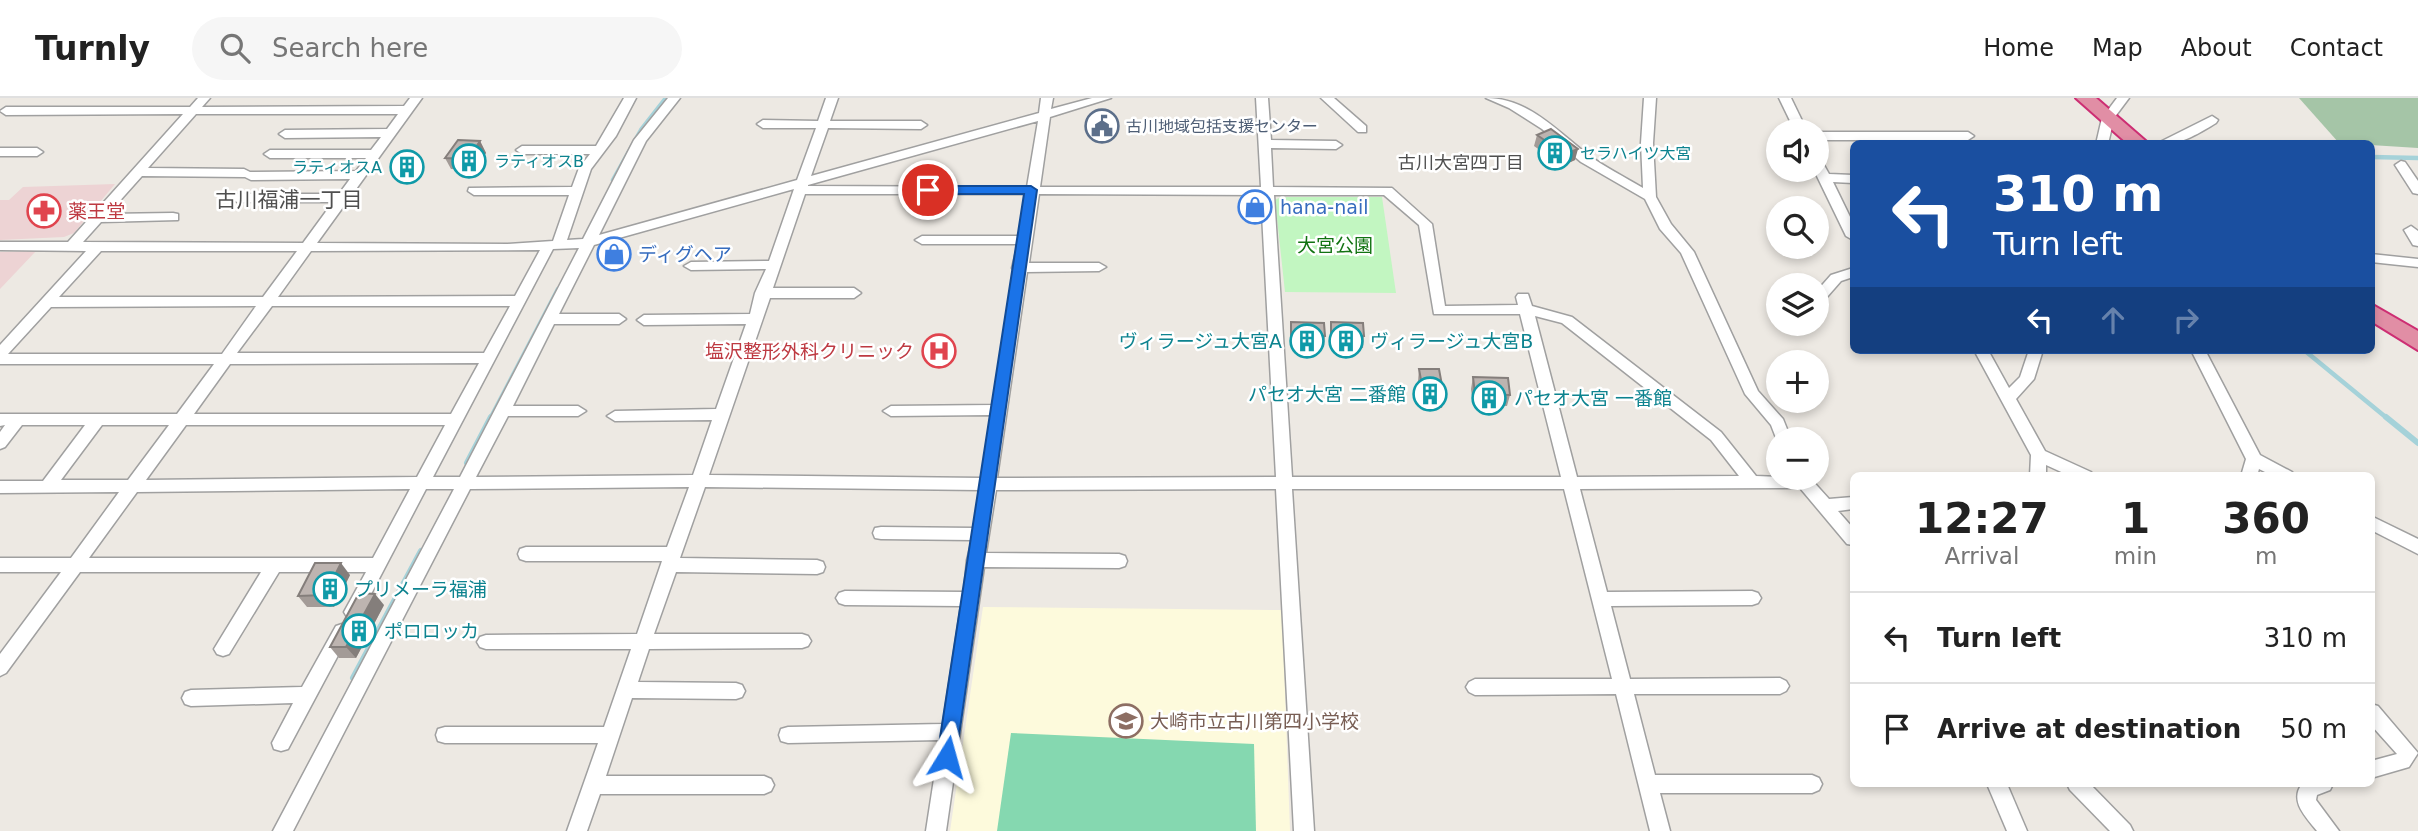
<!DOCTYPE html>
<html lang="en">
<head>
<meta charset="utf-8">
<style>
	:root { --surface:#fff; --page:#f6f6f6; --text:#222; --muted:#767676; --line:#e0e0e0 }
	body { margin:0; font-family:"DejaVu Sans","Noto Sans JP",sans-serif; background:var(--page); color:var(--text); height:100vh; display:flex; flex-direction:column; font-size:26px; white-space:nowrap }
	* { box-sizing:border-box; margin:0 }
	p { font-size:23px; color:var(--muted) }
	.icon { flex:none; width:38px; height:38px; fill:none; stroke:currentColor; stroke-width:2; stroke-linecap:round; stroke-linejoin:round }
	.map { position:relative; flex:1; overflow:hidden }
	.panel { position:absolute; left:1850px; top:374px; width:525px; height:315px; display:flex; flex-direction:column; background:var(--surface); border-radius:10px; box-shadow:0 4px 10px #0003 }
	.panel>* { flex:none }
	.guide { position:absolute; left:1850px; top:42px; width:525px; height:214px; border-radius:10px; box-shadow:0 4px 10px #0003; background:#1a4fa0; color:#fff; overflow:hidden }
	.tools { position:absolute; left:1766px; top:21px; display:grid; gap:14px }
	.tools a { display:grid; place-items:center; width:63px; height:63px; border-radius:50%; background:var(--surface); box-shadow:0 4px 10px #0003; font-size:35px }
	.pin { position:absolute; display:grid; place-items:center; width:60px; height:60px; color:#fff; margin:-30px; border:4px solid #fff; border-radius:50%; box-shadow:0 2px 7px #0007 }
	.me { position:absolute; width:77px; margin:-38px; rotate:8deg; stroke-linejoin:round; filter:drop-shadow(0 0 5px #0008) }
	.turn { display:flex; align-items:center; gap:24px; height:147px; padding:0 28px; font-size:32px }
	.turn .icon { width:91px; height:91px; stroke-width:2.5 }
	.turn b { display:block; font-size:49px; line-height:60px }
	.lanes { display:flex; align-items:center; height:66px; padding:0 28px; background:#0003; justify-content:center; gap:35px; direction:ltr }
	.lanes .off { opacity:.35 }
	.eta { display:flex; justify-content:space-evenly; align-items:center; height:119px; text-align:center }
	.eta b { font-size:42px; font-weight:700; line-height:49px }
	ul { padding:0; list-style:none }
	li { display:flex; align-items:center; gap:21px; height:91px; padding:0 28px; border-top:2px solid var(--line) }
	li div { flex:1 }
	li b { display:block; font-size:26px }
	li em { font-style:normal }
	header { display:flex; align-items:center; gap:42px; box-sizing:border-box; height:98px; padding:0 35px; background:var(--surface); border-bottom:2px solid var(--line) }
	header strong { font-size:33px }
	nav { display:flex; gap:38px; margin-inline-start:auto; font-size:24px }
	.search { width:490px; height:63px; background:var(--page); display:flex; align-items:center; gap:18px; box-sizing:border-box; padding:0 24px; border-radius:38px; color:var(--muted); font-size:26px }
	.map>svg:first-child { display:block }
</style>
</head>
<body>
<header>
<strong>Turnly</strong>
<div class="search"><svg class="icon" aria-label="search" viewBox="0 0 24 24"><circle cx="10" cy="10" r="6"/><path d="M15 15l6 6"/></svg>Search here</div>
<nav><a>Home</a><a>Map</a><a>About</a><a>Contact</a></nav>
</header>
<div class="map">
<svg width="2418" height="733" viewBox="0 0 2418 733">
	<rect width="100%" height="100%" fill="#ede9e3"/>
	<!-- commercial -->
	<g fill="#edd3d4">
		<path d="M115 86 74 135 64 139 0 142V102H9L23 89Z"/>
		<path d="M36 153 0 191V154Z"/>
	</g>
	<!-- education -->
	<path fill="#fdfadc" d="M983 509 1282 512 1290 733H950Z"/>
	<!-- cemetery -->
	<path fill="#a5c5a7" d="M2299 0H2418V50L2339 45Z"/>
	<!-- park -->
	<path fill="#c2f6c1" d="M1281 99H1382L1396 195 1285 194 1275 102Z"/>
	<!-- pitch -->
	<path fill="#85d8b0" d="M1011 635 1254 646 1256 733H997Z"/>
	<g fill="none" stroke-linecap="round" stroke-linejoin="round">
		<!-- stream-far1 -->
		<g stroke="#a5d2d9" stroke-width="4.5">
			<path d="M2371 59 2418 60"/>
			<path d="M613 82 641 32 666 0"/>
			<path d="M2304 252 2388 321"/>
			<path d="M490 321 558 191"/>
		</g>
		<!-- stream -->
		<g stroke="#a5d2d9" stroke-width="6">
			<path d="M2386 319 2418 345"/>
			<path d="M467 365 491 319"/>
			<path d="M353 580 421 453"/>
		</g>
		<defs>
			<g id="minor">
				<path d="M198 0H210L202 9 404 8 410 0H422L317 145 508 146 553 143 569 97H474L468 93 469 90 572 89 579 70 590 56H522L516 52 522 48H596L624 0H636L616 38 591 71 567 142 583 141 634 42 668 0H680L646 43 599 137 797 82 816 30H763L757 26 763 22 818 23 826 0H838L830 23H921L927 27 921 31 828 30 811 78 1039 15 1041 0H1053L1051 11 1092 0H1111L1050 19 1040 89H1261L1256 0H1268L1271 42 1336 43 1342 47 1336 51 1271 50 1273 89 1392 90 1432 126 1445 208 1518 207 1516 199 1518 196H1528L1532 208 1572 219 1721 334 1756 378 1810 380 1829 401 1853 399V411L1838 413 1853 430V447L1847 446 1800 390 1580 391 1607 494 1752 493 1758 495 1761 500 1758 505 1752 507 1611 508 1630 581 1780 580 1786 583 1789 588 1786 593 1780 596H1634L1655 677H1812L1819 680 1822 686 1819 692 1812 695H1660L1670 733H1650L1616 596 1475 597 1469 594 1466 589 1469 584 1475 581H1612L1564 391H1292L1314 733H1294L1276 391 996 392 986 455 1119 456 1125 458 1127 463 1125 468 1119 470 984 469 946 733H926L940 642 788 645 781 643 779 637 781 631 788 629 943 626 961 508 845 507 839 505 836 500 839 495 845 493 964 494 967 462 972 442 881 441 875 440 873 435 875 430 881 429 974 430 980 392 705 389 680 460 817 462 823 464 825 469 823 474 817 476 676 474 654 536H802L808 538 811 543 808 548 802 550 649 551 638 584 736 585 742 587 745 593 742 599 736 601 632 600 606 678H764L771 681 774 687 771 693 764 696H600L587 733H567L598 645H445L438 643 436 637 438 631 445 629H604L631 551H486L480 549 477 544 480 539 486 537 637 536 662 463H526L520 461 518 456 520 451 526 449H667L689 389 470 391 293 733H273L454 391H426L359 519 353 521 347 519 344 514 366 474H279L229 556 223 558 217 556 214 551 261 474H80L6 575 0 578V556L61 474H0V460H71L119 394 0 395V383H43L85 327H22L5 349 0 351V334L5 327 0 328V316H177L214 266H0V247L86 153 0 152V144H68L183 16 6 17 0 13 6 9H190ZM196 16H398L387 31 285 32 279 36 285 40 381 39 371 52H270L264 56 270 60H366L356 73 250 74 244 71 148 70ZM1038 23 1027 89 808 88V87ZM142 78 245 79 251 82 350 81 339 96H237L231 100 237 104H333L303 145 83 144 101 124 178 122V116L173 115 108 116ZM794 91 769 163 691 164 684 168 691 172 766 171 755 195 750 216 644 217 637 222 644 227 746 226 716 311 615 313 607 318 615 323 712 322 693 377 476 379 508 318H578L586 313 578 308H513L554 226H619L626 221 619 216H559L594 147ZM805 96H1026L1019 138H922L915 142 922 146H1018L1012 170 1014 173 993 307 891 308 883 313 891 318 991 317 982 380 709 377 770 200H854L861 195 854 190H773ZM1039 96 1261 97 1276 379 997 380 1027 174 1099 173 1106 169 1099 165H1029ZM1274 97H1384L1419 127 1434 216H1520L1561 379H1292ZM579 150 460 379H433L553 151ZM540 152 515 198 278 199 311 153ZM101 153H297L263 199H59ZM256 208 222 256H8L51 209ZM272 208H510L484 255H237ZM1535 218 1562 225 1711 342 1739 378 1577 379ZM479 265 451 316H194L230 266ZM102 327H169L128 382H61ZM186 327H445L417 379 146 382ZM410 391 373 460H89L137 394Z"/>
				<path d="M1321 0H1334L1366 28V34H1358Z"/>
				<path d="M1486 0C1528 0 1556 32 1587 56 1604 69 1625 79 1643 90L1641 45 1644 0H1656L1653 45 1656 99 1671 126 1694 154 1758 293 1783 321 1791 341H1778V345L1771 327 1745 296 1681 155 1660 131 1645 101 1581 64 1542 31 1509 10Z"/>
				<path d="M1779 0H1791L1807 33H1795Z"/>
				<path d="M2117 0H2129L2114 20 2108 46H2096L2102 20Z"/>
				<path d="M2212 18 2218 22 2216 25C2194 38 2183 46 2156 46Z"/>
				<path d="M1816 34H1968L1974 38 1968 42H1816Z"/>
				<path d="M0 50H37L43 54 37 58H0Z"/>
				<path d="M1816 59 1820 60 1829 76 1853 77V85L1833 84 1853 125V142L1846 138 1814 72H1816Z"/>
				<path d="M2401 63 2405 64 2418 83V96L2413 95 2395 67Z"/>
				<path d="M2411 128 2418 133V148L2413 147 2404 132Z"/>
				<path d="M2371 156 2418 161V169L2371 164Z"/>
				<path d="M1853 170V179L1841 183 1827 199H1817L1816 194 1831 177Z"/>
				<path d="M1974 252H1988L2009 290 2020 279 2029 252H2043L2034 281 2016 301 2045 353 2091 374 2093 378H2070L2046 367V378H2030L2031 357Z"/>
				<path d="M2191 252H2205L2260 357 2292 374 2294 378H2273L2259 371 2257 378H2241L2246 361Z"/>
				<path d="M2371 418 2418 441V456L2371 432Z"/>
				<path d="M342 526 348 528 351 533 288 651 281 653 274 651 272 645 293 605 191 608 185 606 182 600 185 594 191 592 302 589 336 528Z"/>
				<path d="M2371 606 2378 608 2418 655 2409 669 2371 680V663L2397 656 2371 627Z"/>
				<path d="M1987 686H2007L2027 733H2007Z"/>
				<path d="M2067 686H2090L2130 727 2133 733H2110L2070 692Z"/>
				<path d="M2302 686H2333L2330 692 2317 697 2316 702 2339 733H2317C2306 719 2289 703 2302 686Z"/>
			</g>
			<g id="highway">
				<path d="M2076 0H2096L2149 46H2128Z"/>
				<path d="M2371 206 2418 233V252L2371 223Z"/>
			</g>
		</defs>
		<!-- minor casing -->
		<use href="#minor" stroke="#a0a0a0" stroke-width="3"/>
		<!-- highway casing -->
		<use href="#highway" stroke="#cd2e73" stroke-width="4"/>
		<!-- minor -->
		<use href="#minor" fill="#fff" fill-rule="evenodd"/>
		<!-- highway -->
		<use href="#highway" fill="#e18ea5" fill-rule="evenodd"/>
	</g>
	<!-- wall -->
	<g fill="#a39b97">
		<path d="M1537 37 1575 62 1562 68 1534 48Z"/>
		<path d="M480 43 486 55 473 72 451 71 445 60Z"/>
		<path d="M1291 224 1325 238 1324 249H1291Z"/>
		<path d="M1331 224 1364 238 1363 250 1330 249Z"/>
		<path d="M1419 271 1444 298 1442 310H1422L1418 283Z"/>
		<path d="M1473 279 1510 297 1507 308 1473 307 1471 291Z"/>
		<path d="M350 477 334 509H307L298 498Z"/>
		<path d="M384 507 356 560H339L330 549Z"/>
	</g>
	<!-- shaded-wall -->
	<g fill="#847e7b">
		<path d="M480 43 486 55 473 72 468 61Z"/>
		<path d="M1578 51 1575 62 1562 68 1565 56Z"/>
		<path d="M341 465 350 477 334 509 325 497Z"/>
		<path d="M375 496 384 507 356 560 346 549Z"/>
	</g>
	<!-- building -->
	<g fill="#bdb4b0" stroke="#847e7b" stroke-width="2">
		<path d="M1551 31 1578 51 1565 56 1537 37Z"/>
		<path d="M458 42 480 43 468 61 445 60Z"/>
		<path d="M1291 224 1324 225 1325 238 1291 237Z"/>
		<path d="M1331 224 1363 225 1364 238 1331 237Z"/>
		<path d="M1419 271H1439L1444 298H1424Z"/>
		<path d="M1473 279 1508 280 1510 297 1475 296Z"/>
		<path d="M315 465H341L325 497 298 498Z"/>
		<path d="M359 495 375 496 346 549H330Z"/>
	</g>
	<!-- route -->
	<path fill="#1a73e8" stroke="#114b97" stroke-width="2" d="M1031 88 1037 92 956 659 954 665 947 667 940 665 937 659 1024 96H928L922 92 928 88Z"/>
	<!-- icons -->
	<defs>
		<symbol id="civic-ring" viewBox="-11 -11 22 22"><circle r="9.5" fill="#fff" stroke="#5c6f8a" stroke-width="1.5"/><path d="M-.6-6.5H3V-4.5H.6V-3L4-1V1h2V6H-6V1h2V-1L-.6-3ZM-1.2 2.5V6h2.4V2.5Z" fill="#5c6f8a"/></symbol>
		<symbol id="building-ring" viewBox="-11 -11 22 22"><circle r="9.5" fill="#fff" stroke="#0f9aa8" stroke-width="1.5"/><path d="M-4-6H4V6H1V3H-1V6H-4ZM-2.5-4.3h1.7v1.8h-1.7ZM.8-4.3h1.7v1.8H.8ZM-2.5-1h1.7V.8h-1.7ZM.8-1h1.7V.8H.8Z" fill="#0f9aa8"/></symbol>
		<symbol id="shop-ring" viewBox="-11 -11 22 22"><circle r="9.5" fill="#fff" stroke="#3f7fe0" stroke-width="1.5"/><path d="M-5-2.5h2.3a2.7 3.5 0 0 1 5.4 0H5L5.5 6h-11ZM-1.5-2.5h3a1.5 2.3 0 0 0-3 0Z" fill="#3f7fe0"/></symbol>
		<symbol id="pharmacy-ring" viewBox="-11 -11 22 22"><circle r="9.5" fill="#fff" stroke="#e0444e" stroke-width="1.5"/><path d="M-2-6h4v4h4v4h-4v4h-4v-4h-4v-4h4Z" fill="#e0444e"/></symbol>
		<symbol id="hospital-ring" viewBox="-11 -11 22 22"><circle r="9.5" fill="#fff" stroke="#e0444e" stroke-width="1.5"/><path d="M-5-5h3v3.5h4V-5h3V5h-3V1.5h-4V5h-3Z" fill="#e0444e"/></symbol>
		<symbol id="school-ring" viewBox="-11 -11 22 22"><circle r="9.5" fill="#fff" stroke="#8d6e63" stroke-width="1.5"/><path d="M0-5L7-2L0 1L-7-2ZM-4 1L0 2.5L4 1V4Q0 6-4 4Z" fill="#8d6e63"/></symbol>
	</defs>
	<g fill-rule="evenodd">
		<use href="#civic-ring" x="1083" y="9" width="38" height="38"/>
		<use href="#building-ring" x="1536" y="36" width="38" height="38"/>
		<use href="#building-ring" x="450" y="44" width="38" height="38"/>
		<use href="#building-ring" x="388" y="50" width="38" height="38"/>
		<use href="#shop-ring" x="1236" y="90" width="38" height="38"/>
		<use href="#pharmacy-ring" x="25" y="94" width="38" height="38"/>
		<use href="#shop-ring" x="595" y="137" width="38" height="38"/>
		<use href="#building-ring" x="1288" y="224" width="38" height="38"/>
		<use href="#building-ring" x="1327" y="224" width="38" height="38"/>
		<use href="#hospital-ring" x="920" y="234" width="38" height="38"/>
		<use href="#building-ring" x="1411" y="277" width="38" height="38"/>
		<use href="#building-ring" x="1470" y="281" width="38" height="38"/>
		<use href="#building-ring" x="311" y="472" width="38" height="38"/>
		<use href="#building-ring" x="340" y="514" width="38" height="38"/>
		<use href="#school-ring" x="1107" y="604" width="38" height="38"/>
	</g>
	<g text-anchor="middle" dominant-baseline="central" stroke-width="5" stroke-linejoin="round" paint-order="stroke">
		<!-- far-service labels -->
		<g font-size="16" fill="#4e5e75" stroke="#fff" text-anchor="start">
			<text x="1126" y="28">古川地域包括支援センター</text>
		</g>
		<!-- far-culture labels -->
		<g font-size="16" fill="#0d838f" stroke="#fff" text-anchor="start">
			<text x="1580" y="55">セラハイツ大宮</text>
			<text x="494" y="63">ラティオスB</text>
			<text x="382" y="69" text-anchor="end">ラティオスA</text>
		</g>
		<!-- far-neighbourhood labels -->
		<g font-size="18" fill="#4f4f4f" stroke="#fff">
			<text x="1461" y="64">古川大宮四丁目</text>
		</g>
		<!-- shop labels -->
		<g font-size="19" fill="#366cbe" stroke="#fff" text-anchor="start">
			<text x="1280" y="109">hana-nail</text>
			<text x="638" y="156">ディグヘア</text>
		</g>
		<!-- health labels -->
		<g font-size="19" fill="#be3a42" stroke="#fff" text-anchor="start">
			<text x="68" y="113">薬王堂</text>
			<text x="914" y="253" text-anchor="end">塩沢整形外科クリニック</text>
		</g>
		<!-- park labels -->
		<g font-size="19" fill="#127312" stroke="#fff">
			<text x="1335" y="147">大宮公園</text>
		</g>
		<!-- culture labels -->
		<g font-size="19" fill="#0d838f" stroke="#fff" text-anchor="start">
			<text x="1282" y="243" text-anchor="end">ヴィラージュ大宮A</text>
			<text x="1370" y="243">ヴィラージュ大宮B</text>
			<text x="1406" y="296" text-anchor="end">パセオ大宮 二番館</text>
			<text x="1514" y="300">パセオ大宮 一番館</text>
			<text x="354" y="491">プリメーラ福浦</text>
			<text x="384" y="533">ポロロッカ</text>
		</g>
		<!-- education labels -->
		<g font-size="19" fill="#785e54" stroke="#fff" text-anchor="start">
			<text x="1150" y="623">大崎市立古川第四小学校</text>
		</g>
		<!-- neighbourhood labels -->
		<g font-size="21" fill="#4f4f4f" stroke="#fff">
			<text x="289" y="102">古川福浦一丁目</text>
		</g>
	</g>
</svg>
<div class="tools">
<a><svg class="icon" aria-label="sound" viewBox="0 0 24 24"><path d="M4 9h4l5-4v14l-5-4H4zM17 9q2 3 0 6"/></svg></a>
<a><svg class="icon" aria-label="search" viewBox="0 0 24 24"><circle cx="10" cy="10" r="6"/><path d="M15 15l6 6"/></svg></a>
<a><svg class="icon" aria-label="layers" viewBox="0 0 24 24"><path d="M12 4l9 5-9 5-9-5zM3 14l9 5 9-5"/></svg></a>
<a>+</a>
<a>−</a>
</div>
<div class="pin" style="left:928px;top:92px;background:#d93025"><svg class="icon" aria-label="arrive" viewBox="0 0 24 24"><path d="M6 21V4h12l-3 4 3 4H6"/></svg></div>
<svg class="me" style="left:947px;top:659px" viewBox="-20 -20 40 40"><path d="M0-17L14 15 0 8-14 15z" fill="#1a73e8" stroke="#fff" stroke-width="4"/></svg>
<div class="guide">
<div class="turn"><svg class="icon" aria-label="left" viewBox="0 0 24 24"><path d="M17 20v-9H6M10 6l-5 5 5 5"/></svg><div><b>310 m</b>Turn left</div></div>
<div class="lanes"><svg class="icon" aria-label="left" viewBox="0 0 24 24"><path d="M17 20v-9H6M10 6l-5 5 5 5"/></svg><svg class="icon off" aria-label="ahead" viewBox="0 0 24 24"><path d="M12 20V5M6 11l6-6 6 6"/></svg><svg class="icon off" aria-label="right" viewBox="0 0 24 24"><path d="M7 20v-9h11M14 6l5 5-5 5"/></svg></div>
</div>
<section class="panel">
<div class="eta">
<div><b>12:27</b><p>Arrival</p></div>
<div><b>1</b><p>min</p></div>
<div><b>360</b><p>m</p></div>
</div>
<ul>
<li><svg class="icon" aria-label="left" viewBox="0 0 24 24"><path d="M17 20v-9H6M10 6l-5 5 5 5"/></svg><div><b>Turn left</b></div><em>310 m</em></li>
<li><svg class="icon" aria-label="arrive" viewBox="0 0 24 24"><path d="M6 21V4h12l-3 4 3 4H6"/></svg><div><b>Arrive at destination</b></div><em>50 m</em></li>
</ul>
</section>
</div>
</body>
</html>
